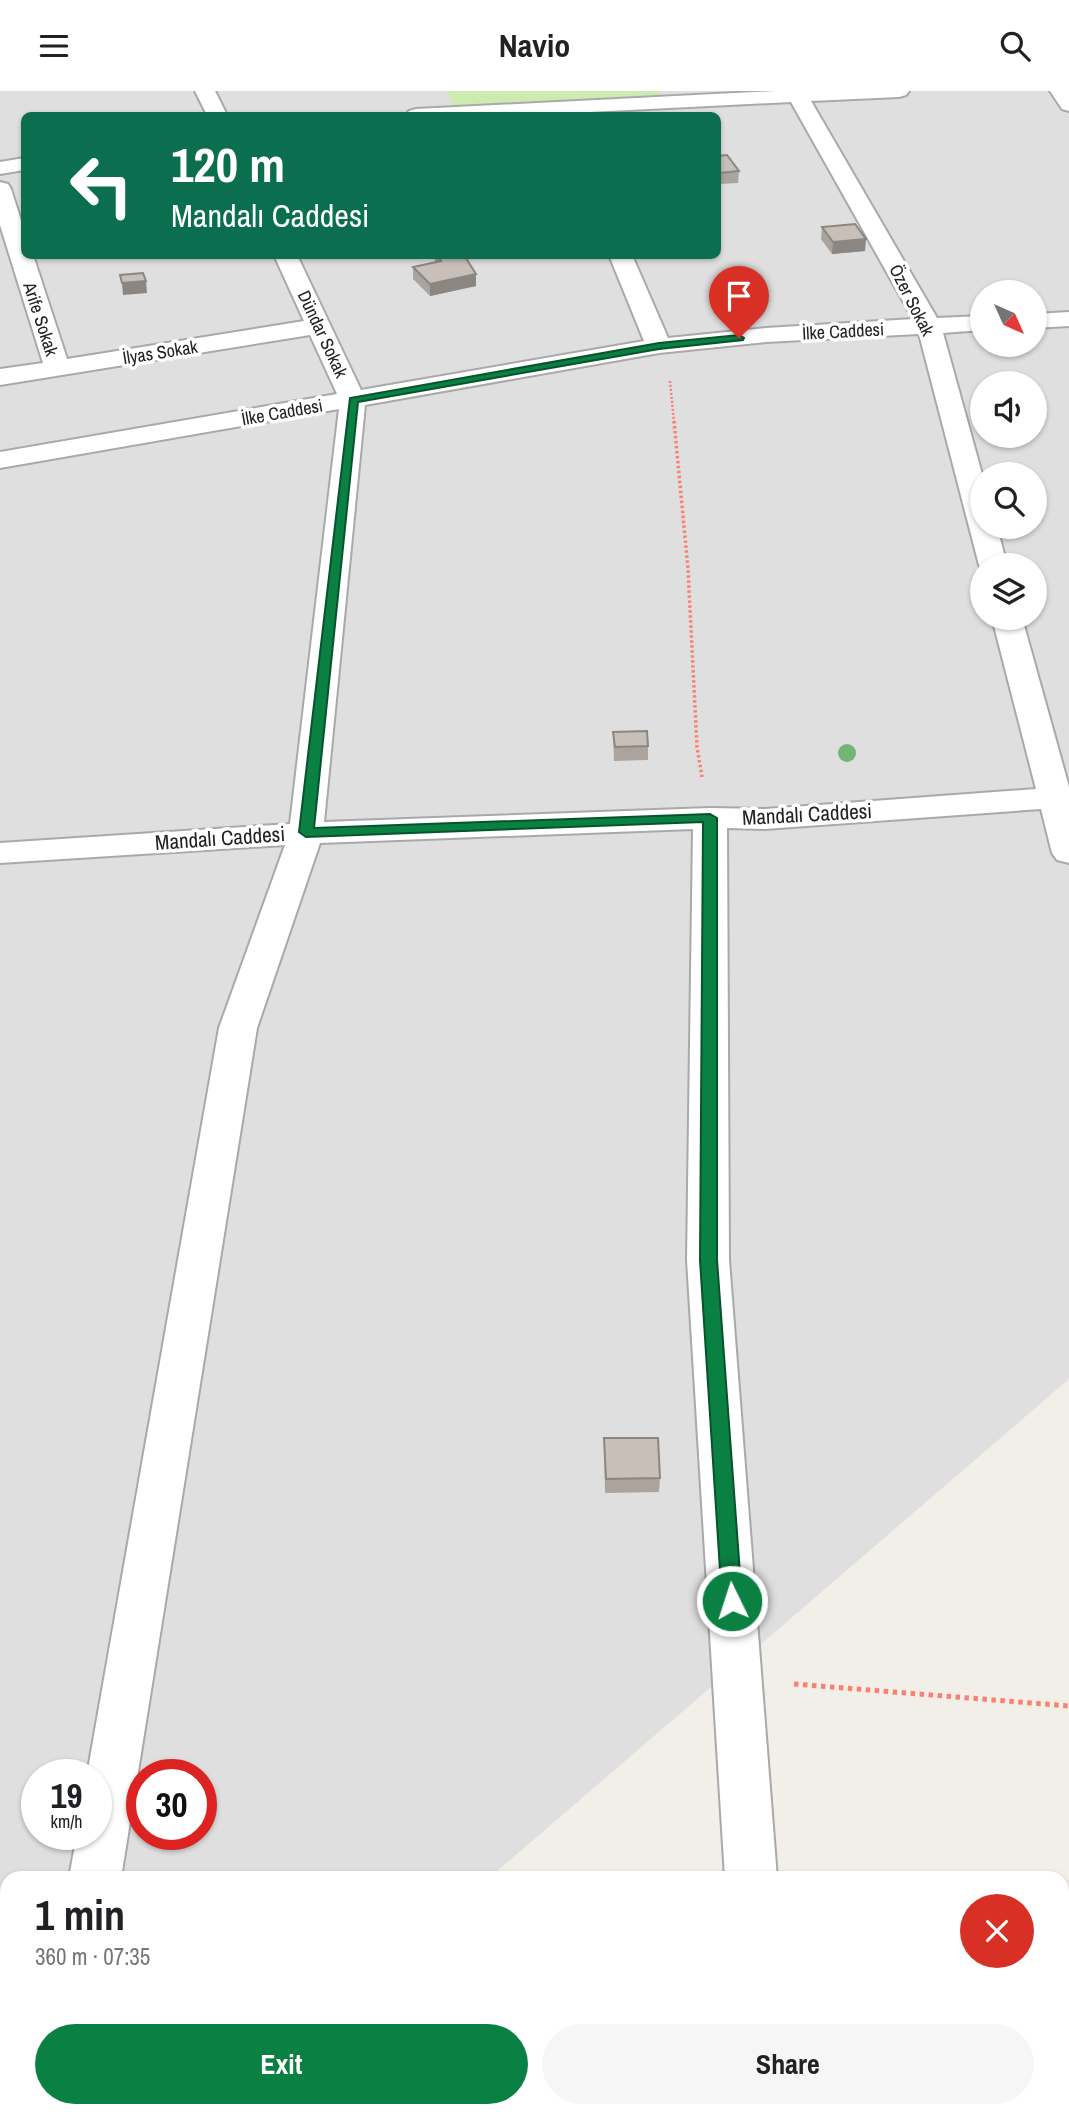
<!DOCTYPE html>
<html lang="en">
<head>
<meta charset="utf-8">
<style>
	:root { --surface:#fff; --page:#f6f6f6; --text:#202124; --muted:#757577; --accent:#0b8043 }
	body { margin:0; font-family:"Archivo Narrow",sans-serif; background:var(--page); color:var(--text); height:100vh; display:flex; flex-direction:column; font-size:26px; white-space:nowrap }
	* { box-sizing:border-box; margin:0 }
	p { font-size:23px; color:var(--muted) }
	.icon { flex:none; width:38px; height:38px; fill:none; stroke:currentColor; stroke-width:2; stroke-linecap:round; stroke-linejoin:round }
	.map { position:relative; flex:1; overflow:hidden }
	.drawer { position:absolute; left:0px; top:1780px; width:1069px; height:247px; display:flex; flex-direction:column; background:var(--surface); border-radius:21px 21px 0 0; box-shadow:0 2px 5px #0004 }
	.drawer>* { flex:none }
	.guide { position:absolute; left:21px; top:21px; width:700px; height:147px; border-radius:10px; box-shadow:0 2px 5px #0004; background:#0b6e4f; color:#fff; overflow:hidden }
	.needle { width:46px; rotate:135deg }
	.buttons { position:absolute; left:970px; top:189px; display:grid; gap:14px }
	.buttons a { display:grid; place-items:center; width:77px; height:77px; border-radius:50%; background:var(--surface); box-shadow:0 2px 5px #0004; font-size:35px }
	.speed { position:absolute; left:21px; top:1668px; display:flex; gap:14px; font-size:35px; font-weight:700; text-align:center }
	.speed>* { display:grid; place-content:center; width:91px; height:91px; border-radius:50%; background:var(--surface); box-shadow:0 2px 5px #0004; line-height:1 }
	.speed small { font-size:18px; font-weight:400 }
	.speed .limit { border:10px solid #d22; background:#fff; color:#111 }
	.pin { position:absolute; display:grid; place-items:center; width:60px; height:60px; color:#fff; margin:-72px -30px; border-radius:50% 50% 50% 0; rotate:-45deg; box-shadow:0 0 7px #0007 }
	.pin .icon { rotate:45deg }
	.me { position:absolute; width:77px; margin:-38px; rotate:356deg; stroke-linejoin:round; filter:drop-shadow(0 0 5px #0008) }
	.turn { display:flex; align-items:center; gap:24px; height:147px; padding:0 35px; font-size:32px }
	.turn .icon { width:91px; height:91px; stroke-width:2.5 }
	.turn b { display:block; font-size:49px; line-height:60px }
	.round { display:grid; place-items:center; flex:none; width:74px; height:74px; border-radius:37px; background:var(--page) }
	.summary { display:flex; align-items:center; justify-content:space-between; height:119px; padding:0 35px }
	h1 { font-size:42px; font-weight:700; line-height:52px }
	.cta { display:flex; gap:14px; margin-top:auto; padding:14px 35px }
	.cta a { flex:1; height:80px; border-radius:42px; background:var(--accent); color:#fff; font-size:28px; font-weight:700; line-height:80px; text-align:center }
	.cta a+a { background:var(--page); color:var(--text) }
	header { display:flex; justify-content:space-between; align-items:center; height:91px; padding:0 35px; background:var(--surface); font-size:32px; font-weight:700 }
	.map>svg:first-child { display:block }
</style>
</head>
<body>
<header><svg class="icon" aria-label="menu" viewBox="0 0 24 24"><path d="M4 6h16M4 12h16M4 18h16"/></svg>Navio<svg class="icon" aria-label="search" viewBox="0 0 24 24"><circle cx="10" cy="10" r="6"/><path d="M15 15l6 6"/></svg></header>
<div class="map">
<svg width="1069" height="2026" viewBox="0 0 1069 2026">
	<rect width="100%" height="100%" fill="#f2efe9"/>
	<!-- residential -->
	<path fill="#e0dfdf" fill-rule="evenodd" d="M0 0H1069V1288L489 1787H7V2020H219L211 2026H0ZM24 24H718V164H24ZM982 201H1034V254H982ZM982 292H1034V345H982ZM982 383H1034V436H982ZM982 474H1034V527H982ZM37 1684H96V1743H37ZM142 1684H201V1743H142Z"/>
	<!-- grass -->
	<path fill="#cdebb0" d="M448 0H659L661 4 453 15Z"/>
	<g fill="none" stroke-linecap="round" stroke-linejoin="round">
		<defs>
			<g id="minor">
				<path d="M195 0H215L227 24H207Z"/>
				<path d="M776 0H909L906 4 899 6 811 10 937 227 982 225V239L943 242 982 383V436H997L1007 474H982V479L979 474 919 243 766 251 659 262 365 314 324 731 710 717 765 718 1036 698 992 527H1022L1069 696V772L1057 769 1052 762 1041 718 765 738 727 737 729 1169 777 1787H725L687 1169 693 738 320 752 257 937 121 1787H69L77 1743H96V1684H87L219 937 285 754 0 772V752L290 733 339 318 0 377V361L337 303 310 244 0 294V278L43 272 0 134V91L8 93 11 98 24 139V164H33L67 268 304 230 274 164H297L361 299 644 250 609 164H632L668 247 766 237 913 228 791 11 530 24H406L409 20 416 18Z"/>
				<path d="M1050 0H1069V20L1062 18Z"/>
				<path d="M24 67V79L0 83V71Z"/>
				<path d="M1069 221V235L1034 237V223Z"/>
				<path d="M28 2020H84L83 2026H27Z"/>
				<rect x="740" y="2020" width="56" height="6"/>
			</g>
		</defs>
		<!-- minor casing -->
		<use href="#minor" stroke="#a9a9a9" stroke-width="4"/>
		<!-- path-far2 -->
		<path stroke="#fa8072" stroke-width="2.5" stroke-dasharray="2 2" stroke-linecap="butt" d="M670 290 674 331"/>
		<!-- path-far1 -->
		<path stroke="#fa8072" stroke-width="3.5" stroke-dasharray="2.5 2.5" stroke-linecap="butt" d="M674 330 688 478 697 656 702 686"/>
		<!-- path -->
		<path stroke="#fa8072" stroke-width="5" stroke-dasharray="4.5 4.5" stroke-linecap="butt" d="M794 1593 1069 1615"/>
		<!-- minor -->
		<use href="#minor" fill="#fff" fill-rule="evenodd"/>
	</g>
	<!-- trees -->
	<circle fill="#74b475" cx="847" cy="662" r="9"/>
	<!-- wall -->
	<g fill="#aba49e">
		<path d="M718 65 739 80 738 92 720 93 718 90Z"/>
		<path d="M822 136 865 160 832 163 821 148Z"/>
		<path d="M434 164H464L476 195 430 205 413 188V176L435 171Z"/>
		<path d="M613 641 648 655V669L614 670Z"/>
		<path d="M604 1347 660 1387 659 1401 605 1402Z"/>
	</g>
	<!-- shaded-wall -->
	<g fill="#8b8681">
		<path d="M866 148 865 160 832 163 833 151Z"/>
		<path d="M476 183V195L430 205V193Z"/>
		<path d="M146 190 147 202 123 204 122 192Z"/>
	</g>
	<!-- building -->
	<g fill="#c7bfb8" stroke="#8b8681" stroke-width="2">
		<path d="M727 64 739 80 720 82 718 78V65Z"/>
		<path d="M855 133 866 148 833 151 822 136Z"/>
		<path d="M438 164H464L476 183 430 193 413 176 441 170Z"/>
		<path d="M143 182 146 190 122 192 120 184Z"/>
		<path d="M647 640 648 655 615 656 613 641Z"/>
		<path d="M604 1347H658L660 1387 606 1388Z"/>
	</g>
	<!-- route -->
	<path fill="#0b8043" stroke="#07532c" stroke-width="2" d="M739 244 744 247 743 249 659 258 358 311 314 737 710 723 717 727V1169L742 1510 739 1515 732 1518 725 1515 722 1510 700 1169 703 731 306 746 299 741 350 307 659 252Z"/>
	<g text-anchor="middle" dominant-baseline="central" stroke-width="7" stroke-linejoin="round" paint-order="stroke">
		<!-- far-street labels -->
		<g font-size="18" fill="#222" stroke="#fff">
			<text transform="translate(912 209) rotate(63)">Özer Sokak</text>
			<text transform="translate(41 228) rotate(72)">Arife Sokak</text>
			<text transform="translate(843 240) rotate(-3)">İlke Caddesi</text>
			<text transform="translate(323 243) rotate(65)">Dündar Sokak</text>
			<text transform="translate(160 261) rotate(-9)">İlyas Sokak</text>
			<text transform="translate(282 321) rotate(-10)">İlke Caddesi</text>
		</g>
		<!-- street labels -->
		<g font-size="21" fill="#222" stroke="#fff">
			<text transform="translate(807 723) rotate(-3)">Mandalı Caddesi</text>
			<text transform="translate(220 747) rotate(-4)">Mandalı Caddesi</text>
		</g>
	</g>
</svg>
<div class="buttons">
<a><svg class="needle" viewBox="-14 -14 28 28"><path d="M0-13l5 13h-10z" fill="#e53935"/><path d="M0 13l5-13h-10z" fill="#757577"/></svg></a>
<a><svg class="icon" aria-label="sound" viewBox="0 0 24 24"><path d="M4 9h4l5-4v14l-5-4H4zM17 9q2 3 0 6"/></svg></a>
<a><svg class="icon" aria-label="search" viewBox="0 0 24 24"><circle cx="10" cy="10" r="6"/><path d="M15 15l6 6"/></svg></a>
<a><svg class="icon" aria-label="layers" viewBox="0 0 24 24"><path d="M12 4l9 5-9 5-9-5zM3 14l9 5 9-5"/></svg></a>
</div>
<div class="speed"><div>19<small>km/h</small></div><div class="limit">30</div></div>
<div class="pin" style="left:739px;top:247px;background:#d93025"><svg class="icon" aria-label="arrive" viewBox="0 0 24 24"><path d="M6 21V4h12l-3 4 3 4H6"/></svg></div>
<svg class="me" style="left:732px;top:1510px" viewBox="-20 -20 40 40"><circle r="17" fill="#0b8043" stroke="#fff" stroke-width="3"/><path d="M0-11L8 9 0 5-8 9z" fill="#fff"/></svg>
<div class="guide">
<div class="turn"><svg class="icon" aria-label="left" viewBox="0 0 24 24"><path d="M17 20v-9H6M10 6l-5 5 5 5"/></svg><div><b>120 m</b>Mandalı Caddesi</div></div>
</div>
<section class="drawer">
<div class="summary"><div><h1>1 min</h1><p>360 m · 07:35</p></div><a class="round" style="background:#d93025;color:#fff"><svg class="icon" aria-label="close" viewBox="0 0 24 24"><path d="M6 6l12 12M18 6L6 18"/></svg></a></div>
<div class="cta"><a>Exit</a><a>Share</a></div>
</section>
</div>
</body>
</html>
